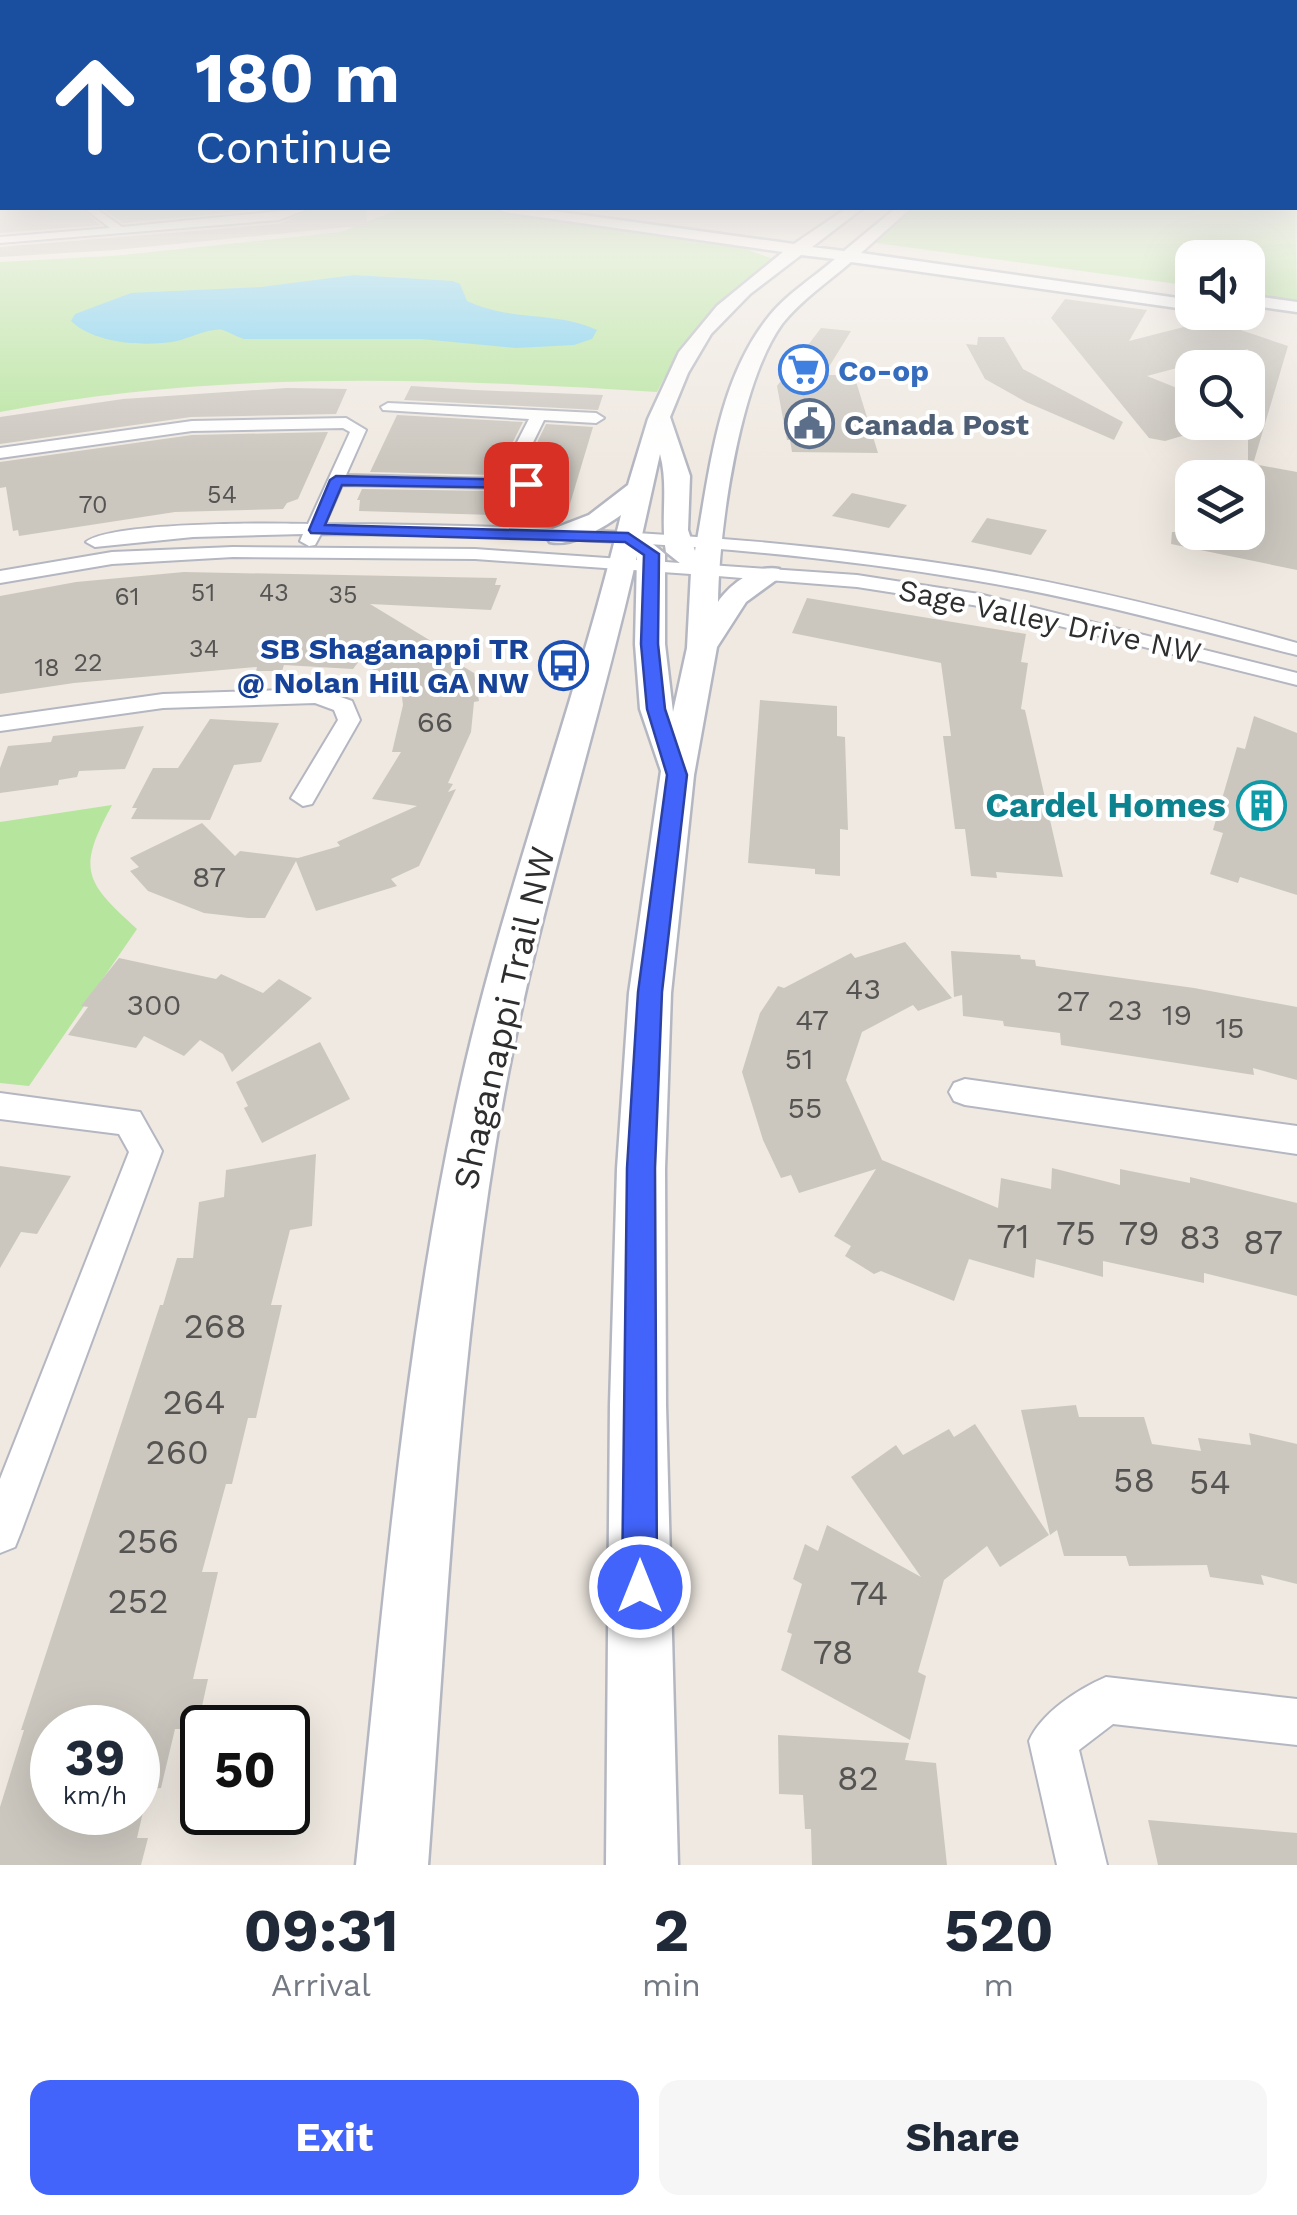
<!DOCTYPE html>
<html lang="en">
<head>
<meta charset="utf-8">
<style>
	:root { --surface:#fff; --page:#f6f6f7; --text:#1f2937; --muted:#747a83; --accent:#4264fb }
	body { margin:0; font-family:"Work Sans",sans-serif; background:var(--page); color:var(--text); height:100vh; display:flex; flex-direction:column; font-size:38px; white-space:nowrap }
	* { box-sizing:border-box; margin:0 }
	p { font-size:32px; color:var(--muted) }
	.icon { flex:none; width:55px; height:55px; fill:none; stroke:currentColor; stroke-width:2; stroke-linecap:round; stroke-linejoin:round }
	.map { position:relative; height:1865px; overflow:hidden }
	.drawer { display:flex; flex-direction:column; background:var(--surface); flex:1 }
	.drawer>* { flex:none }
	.hud { position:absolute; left:0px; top:0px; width:1298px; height:210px; box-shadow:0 10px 40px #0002; background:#1a4fa0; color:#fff; overflow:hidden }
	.controls { position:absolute; left:1175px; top:240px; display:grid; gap:20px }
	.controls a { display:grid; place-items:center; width:90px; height:90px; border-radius:20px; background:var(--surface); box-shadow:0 10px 40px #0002; font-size:50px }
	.speed { position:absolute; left:30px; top:1705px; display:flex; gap:20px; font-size:50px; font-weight:700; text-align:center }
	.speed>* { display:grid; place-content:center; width:130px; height:130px; border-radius:50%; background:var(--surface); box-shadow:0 10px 40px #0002; line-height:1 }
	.speed small { font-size:25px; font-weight:400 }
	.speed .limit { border:5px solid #111; border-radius:15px; background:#fff; color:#111 }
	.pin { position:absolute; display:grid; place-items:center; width:85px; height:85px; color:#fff; margin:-42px; border-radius:20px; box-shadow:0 5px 15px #0006 }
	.me { position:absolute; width:110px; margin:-55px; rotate:0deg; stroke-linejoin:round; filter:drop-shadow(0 0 8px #0008) }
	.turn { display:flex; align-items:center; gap:35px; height:210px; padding:0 30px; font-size:45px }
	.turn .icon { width:130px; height:130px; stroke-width:2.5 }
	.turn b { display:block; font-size:70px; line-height:85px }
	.eta { display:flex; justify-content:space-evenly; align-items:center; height:170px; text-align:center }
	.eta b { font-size:60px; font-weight:700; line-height:70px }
	.button { display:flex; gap:20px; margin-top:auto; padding:20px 30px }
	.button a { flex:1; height:115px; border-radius:20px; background:var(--accent); color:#fff; font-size:40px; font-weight:700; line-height:115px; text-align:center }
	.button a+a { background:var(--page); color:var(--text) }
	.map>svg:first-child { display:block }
</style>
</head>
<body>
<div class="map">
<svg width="1297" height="1865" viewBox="0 0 1297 1865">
	<rect width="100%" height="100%" fill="#efe9e1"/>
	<!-- green -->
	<g fill="#b6e59e">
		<path d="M1295 201 1297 300 1248 293V258H1192V286L861 241 902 208H1295Z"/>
		<path d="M402 208H481L741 247 773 259 769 267C717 305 686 334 657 392 438 378 216 370 0 412V262L113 256 341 232Z"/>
		<path d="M112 805C77 870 84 881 137 929L29 1086 0 1083V822Z"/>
	</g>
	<!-- water -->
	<path fill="#75cff0" d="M354 275 453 281 460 284 467 301C512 322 557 311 597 330L592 339 574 345 516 348 421 339H244C237 337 229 332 223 330 211 327 190 338 177 341 145 347 95 344 71 321L75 314 131 293 261 287Z"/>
	<!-- building -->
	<g fill="#cbc7bf">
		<path d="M0 208H81L100 225 0 233Z"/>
		<path d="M101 208H278L123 223Z"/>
		<path d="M315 208H366L367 225 115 250 0 257V247L279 224Z"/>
		<path d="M1065 299 1147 310 1129 341 1211 320 1288 346 1254 461 1248 460V349L1147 376 1192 394V433L1165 441 1149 438 1051 318Z"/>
		<path d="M821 328 851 331 824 375H854L878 453 792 452 790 440H787L777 386Z"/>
		<path d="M978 337H1004L1023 369 1123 422 1114 440 1026 402 985 379 966 344 977 345Z"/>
		<path d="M411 386 474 390 603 395 598 410 404 400Z"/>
		<path d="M287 388 347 389 336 414 191 417 0 444V417L123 399Z"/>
		<path d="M397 415 523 422 496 475 370 472Z"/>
		<path d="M546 424 593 427 569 507 557 517 359 511 360 500H357L362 489 555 492V478L521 476Z"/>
		<path d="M328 432 298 499 287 503 283 509 175 512 19 536 18 530 13 531 6 487 0 488V462L192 435Z"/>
		<path d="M1248 463 1297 472V570L1171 544 1172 532H1248Z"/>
		<path d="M852 493 907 505 889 528 832 516Z"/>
		<path d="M987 518 1047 530 1031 555 971 542Z"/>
		<path d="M184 572 497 578 495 585H501L491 610 370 604 459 658 454 661 474 673 479 701 474 702 471 732 448 783 453 784 448 792 456 789 419 866 391 879 397 886 316 911 296 861 265 918H248L204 913 148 891 130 871 139 867 130 858 202 823 235 856 240 851 298 858 340 846 337 842 417 806 372 799 401 752H392L403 705 401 690 360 660 353 669 284 665 282 671H256L257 667 74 683 0 694V596L76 582Z"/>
		<path d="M807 598 1026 634 1021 662 1028 663 1021 709 1025 710 1063 877 996 872 997 878 971 876 965 829H955L943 736H951L941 663 792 633Z"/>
		<path d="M760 700 837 706V736L845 737 848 830 840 829V876L815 874V869L748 863Z"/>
		<path d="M1254 716 1297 733V895L1240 877 1238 883 1210 874 1223 833 1213 830 1237 747 1245 749Z"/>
		<path d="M210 719 279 723 261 762 234 765 210 820 131 819 137 808H132L153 768H178Z"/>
		<path d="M144 726 125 769 79 771 77 777 59 780 58 785 0 793V768L8 746 51 742 53 736Z"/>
		<path d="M905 942 952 998 918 1011 913 1005 862 1032 846 1080 882 1160 998 1208 1001 1178 1051 1189 1052 1168 1120 1185V1169L1190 1183V1177L1297 1203V1296L1204 1273V1283L1103 1261V1277L1036 1259 1034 1278 969 1259 954 1301 881 1271 874 1274 845 1256 851 1246 834 1236 876 1169 799 1193 791 1175 781 1178 763 1140 742 1072 760 1013 778 986 784 988 851 953 855 958Z"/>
		<path d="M951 951 1020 955 1021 959 1035 960 1036 966 1194 988 1297 1007V1080L1253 1068 1254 1075 1061 1045 1060 1033 1004 1026 1003 1021 963 1016 962 995 954 997Z"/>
		<path d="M119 958 216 979 221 974 263 993 279 979 312 998 232 1072 223 1054 200 1040 184 1056 144 1036 136 1048 68 1035 88 1007 81 1006Z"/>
		<path d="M320 1042 350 1099 262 1143 244 1108 248 1106 236 1082Z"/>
		<path d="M316 1154 312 1226 290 1230 271 1305H282L256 1418H248L232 1484H226L202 1572H218L193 1679H208L197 1729H175L161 1788 138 1790V1728H52V1812H143L137 1838H148L141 1865H0V1807L24 1730H21L160 1305H163L177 1258H193L199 1202 224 1197 226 1170Z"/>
		<path d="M0 1166 71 1176 37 1234 21 1232 0 1268Z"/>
		<path d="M1076 1405 1079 1417H1144L1152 1444 1201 1451 1198 1438 1251 1445 1249 1433 1297 1444V1584L1261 1575 1264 1585 1210 1577 1207 1565 1129 1566 1126 1556H1064L1057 1530 1050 1535 1021 1410Z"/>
		<path d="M975 1424 1049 1535 1000 1567 987 1546 944 1580 918 1672 926 1676 910 1740 781 1670 792 1634 787 1632 802 1584 793 1579 805 1544 818 1551 827 1525 921 1577 851 1477 896 1445 903 1455 949 1429 954 1437Z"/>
		<path d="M778 1735 909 1743 905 1760 936 1763 947 1865H812L811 1829H805L803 1795 779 1794Z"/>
		<path d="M1148 1820 1297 1833V1865H1158Z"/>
	</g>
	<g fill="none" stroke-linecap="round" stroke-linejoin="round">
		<defs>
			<g id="street">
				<path d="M84 208H95L122 227 311 208 279 220 0 243V237L110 228Z"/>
				<path d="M388 403 596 413 604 418 596 423 544 420 515 479 552 481V489L342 485 325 524C540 525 758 534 971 568 1081 586 1189 613 1297 643V655C1189 628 1082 598 972 580 758 544 538 535 321 534L315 545 309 546 300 541 303 534 193 537 95 547 86 542C111 522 269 523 308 524L350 432 343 428 192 431 0 458V448L192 421 346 418 366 430 346 475 498 479 529 419 383 410 381 407Z"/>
				<path d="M233 547 475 549 857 575 979 594 1297 673V685L979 606 857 587 705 575 475 559 233 557 112 564 0 583V571L112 552Z"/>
				<path d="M318 689 352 701 360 720 312 804 303 806 291 798 338 720 334 710 315 703 163 708 0 731V717L163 694Z"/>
				<path d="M965 1079 1297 1126V1154L965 1105 954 1101 949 1092 954 1083Z"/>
				<path d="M0 1093 140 1112 162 1151 21 1532 15 1547 0 1553V1479L129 1152 119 1134 0 1119Z"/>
				<path d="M1106 1677 1297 1699V1745L1113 1724 1079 1750 1107 1865H1057L1029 1741C1041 1713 1078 1689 1106 1677Z"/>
			</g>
			<g id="secondary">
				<path d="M497 208H531L794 244 847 208H863L812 247 844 251 896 208H911L861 253 1192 300V310L851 262C829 281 800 301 782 324 739 384 719 528 718 602 730 584 757 564 779 569L783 575 746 602 717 647 694 775 671 993 665 1169 666 1405 678 1865H606L610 1405 617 1169 629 993 661 771 640 709 635 644 637 556C595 740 535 920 502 1106 458 1357 447 1612 428 1865H356C383 1611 403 1356 456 1106 498 906 573 714 621 515 603 528 572 547 550 542L546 536 550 530 589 515 628 485 648 419 679 352 717 306 783 252 504 212ZM801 255 835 259C814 277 787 294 770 315 717 380 710 471 695 551L688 530 690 476 670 417 688 373 711 334 750 294ZM660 454C669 487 660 519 666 552L691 572 687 648 673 712 665 644V554L642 535Z"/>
				<path d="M1248 295 1297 302V312L1248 305Z"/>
			</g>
		</defs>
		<!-- street casing -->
		<use href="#street" stroke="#b4b7c1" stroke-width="4"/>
		<!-- secondary casing -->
		<use href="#secondary" stroke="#b4b7c1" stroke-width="5"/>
		<!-- street -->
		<use href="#street" fill="#fff" fill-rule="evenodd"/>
		<!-- secondary -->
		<use href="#secondary" fill="#fff" fill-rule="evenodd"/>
	</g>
	<!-- sky -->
	<linearGradient id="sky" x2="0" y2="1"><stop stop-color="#7abfeb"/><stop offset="0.43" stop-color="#f8f5f2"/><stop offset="1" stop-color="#f8f5f2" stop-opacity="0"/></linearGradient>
	<rect width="1297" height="463" fill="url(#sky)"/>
	<!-- route -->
	<path fill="#4264fb" stroke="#2b41a3" stroke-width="2.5" d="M336 476 526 480 532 484 526 488 342 485 325 525 628 533 659 554 658 644 665 709 687 775 662 992 655 1168 657 1587 652 1599 640 1605 627 1599 622 1587 627 1168 638 992 667 775 647 709 641 644 644 555 625 542 311 533 309 530 330 480Z"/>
	<!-- icons -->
	<defs>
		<symbol id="supermarket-ring" viewBox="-11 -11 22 22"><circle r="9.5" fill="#fff" stroke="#3f7fe0" stroke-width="1.5"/><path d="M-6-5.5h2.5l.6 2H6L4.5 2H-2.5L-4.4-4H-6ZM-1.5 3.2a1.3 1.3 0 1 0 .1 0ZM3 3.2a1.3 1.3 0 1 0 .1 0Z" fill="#3f7fe0"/></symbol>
		<symbol id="civic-ring" viewBox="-11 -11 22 22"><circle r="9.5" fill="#fff" stroke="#5c6f8a" stroke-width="1.5"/><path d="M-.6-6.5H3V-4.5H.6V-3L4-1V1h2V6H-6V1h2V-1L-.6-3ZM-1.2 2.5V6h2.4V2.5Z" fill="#5c6f8a"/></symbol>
		<symbol id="bus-ring" viewBox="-11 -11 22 22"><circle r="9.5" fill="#fff" stroke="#1a4fb4" stroke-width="1.5"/><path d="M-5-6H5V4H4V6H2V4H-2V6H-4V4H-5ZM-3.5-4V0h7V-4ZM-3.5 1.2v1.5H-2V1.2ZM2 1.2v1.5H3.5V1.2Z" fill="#1a4fb4"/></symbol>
		<symbol id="building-ring" viewBox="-11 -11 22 22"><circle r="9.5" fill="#fff" stroke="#0f9aa8" stroke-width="1.5"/><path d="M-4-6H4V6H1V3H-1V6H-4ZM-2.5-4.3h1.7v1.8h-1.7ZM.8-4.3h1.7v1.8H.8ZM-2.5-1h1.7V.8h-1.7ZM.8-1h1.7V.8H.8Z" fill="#0f9aa8"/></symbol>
	</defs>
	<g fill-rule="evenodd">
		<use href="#supermarket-ring" x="776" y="342" width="55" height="55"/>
		<use href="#civic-ring" x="782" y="396" width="55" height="55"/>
		<use href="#bus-ring" x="536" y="638" width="55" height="55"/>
		<use href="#building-ring" x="1234" y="778" width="55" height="55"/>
	</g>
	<g text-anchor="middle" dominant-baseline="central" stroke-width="8" stroke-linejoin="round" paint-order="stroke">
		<!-- far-number labels -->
		<g font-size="25" fill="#555452">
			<text x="222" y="494">54</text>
			<text x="93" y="504">70</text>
			<text x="203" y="592">51</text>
			<text x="274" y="592">43</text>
			<text x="343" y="594">35</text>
			<text x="127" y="596">61</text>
			<text x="204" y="648">34</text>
			<text x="88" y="662">22</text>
			<text x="47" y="667">18</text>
		</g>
		<!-- far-shop labels -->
		<g font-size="30" font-weight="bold" fill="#366cbe" stroke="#fff" text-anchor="start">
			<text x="838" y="370">Co-op</text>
		</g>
		<!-- far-service labels -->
		<g font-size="30" font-weight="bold" fill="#4e5e75" stroke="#fff" text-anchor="start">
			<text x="844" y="424">Canada Post</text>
		</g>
		<!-- far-street labels -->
		<g font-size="30" fill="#2e2e2e" stroke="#fff">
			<text transform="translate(1050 621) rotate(12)">Sage Valley Drive NW</text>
		</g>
		<!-- far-transit labels -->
		<g font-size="30" font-weight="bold" fill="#164399" stroke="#fff" text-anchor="end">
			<text x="529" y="648">SB Shaganappi TR<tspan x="529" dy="34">@ Nolan Hill GA NW</tspan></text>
		</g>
		<!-- number labels -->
		<g font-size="30" fill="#555452">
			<text x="435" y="721">66</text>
			<text x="209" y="876">87</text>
			<text x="863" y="988">43</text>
			<text x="1073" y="1000">27</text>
			<text x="154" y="1004">300</text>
			<text x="1125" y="1009">23</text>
			<text x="1177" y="1014">19</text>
			<text x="812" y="1019">47</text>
			<text x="1230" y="1027">15</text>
			<text x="799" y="1058">51</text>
			<text x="805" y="1107">55</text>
		</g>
		<!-- culture labels -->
		<g font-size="35" font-weight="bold" fill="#0d838f" stroke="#fff" text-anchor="end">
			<text x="1226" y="805">Cardel Homes</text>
		</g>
		<!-- street labels -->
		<g font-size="35" fill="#2e2e2e" stroke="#fff">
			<text transform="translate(504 1018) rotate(-77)">Shaganappi Trail NW</text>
		</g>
		<!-- near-number labels -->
		<g font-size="35" fill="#555452">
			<text x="1076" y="1233">75</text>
			<text x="1139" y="1233">79</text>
			<text x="1013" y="1236">71</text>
			<text x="1200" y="1237">83</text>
			<text x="1263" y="1242">87</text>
			<text x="215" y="1326">268</text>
			<text x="194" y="1402">264</text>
			<text x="177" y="1452">260</text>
			<text x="1134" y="1480">58</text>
			<text x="1210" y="1482">54</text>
			<text x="148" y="1541">256</text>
			<text x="869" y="1593">74</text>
			<text x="138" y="1601">252</text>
			<text x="833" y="1652">78</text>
			<text x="858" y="1778">82</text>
		</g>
	</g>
</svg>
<div class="controls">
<a><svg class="icon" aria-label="sound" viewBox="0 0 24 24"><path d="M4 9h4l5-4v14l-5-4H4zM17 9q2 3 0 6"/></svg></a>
<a><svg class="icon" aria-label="search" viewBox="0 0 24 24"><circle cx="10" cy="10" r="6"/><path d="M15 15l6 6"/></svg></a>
<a><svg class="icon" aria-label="layers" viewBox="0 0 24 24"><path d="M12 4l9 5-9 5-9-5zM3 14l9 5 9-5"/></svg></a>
</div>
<div class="speed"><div>39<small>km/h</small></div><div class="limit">50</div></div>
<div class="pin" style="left:526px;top:484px;background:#d93025"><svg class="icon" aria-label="arrive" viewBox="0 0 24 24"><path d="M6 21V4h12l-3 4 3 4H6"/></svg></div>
<svg class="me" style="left:640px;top:1587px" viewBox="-20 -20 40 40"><circle r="17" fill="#4264fb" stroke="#fff" stroke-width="3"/><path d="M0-11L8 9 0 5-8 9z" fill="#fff"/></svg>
<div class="hud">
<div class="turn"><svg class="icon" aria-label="ahead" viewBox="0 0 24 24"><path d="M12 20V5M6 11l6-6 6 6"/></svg><div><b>180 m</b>Continue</div></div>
</div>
</div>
<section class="drawer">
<div class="eta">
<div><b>09:31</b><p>Arrival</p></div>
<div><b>2</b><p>min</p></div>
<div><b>520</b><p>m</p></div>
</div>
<div class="button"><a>Exit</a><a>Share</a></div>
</section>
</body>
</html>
